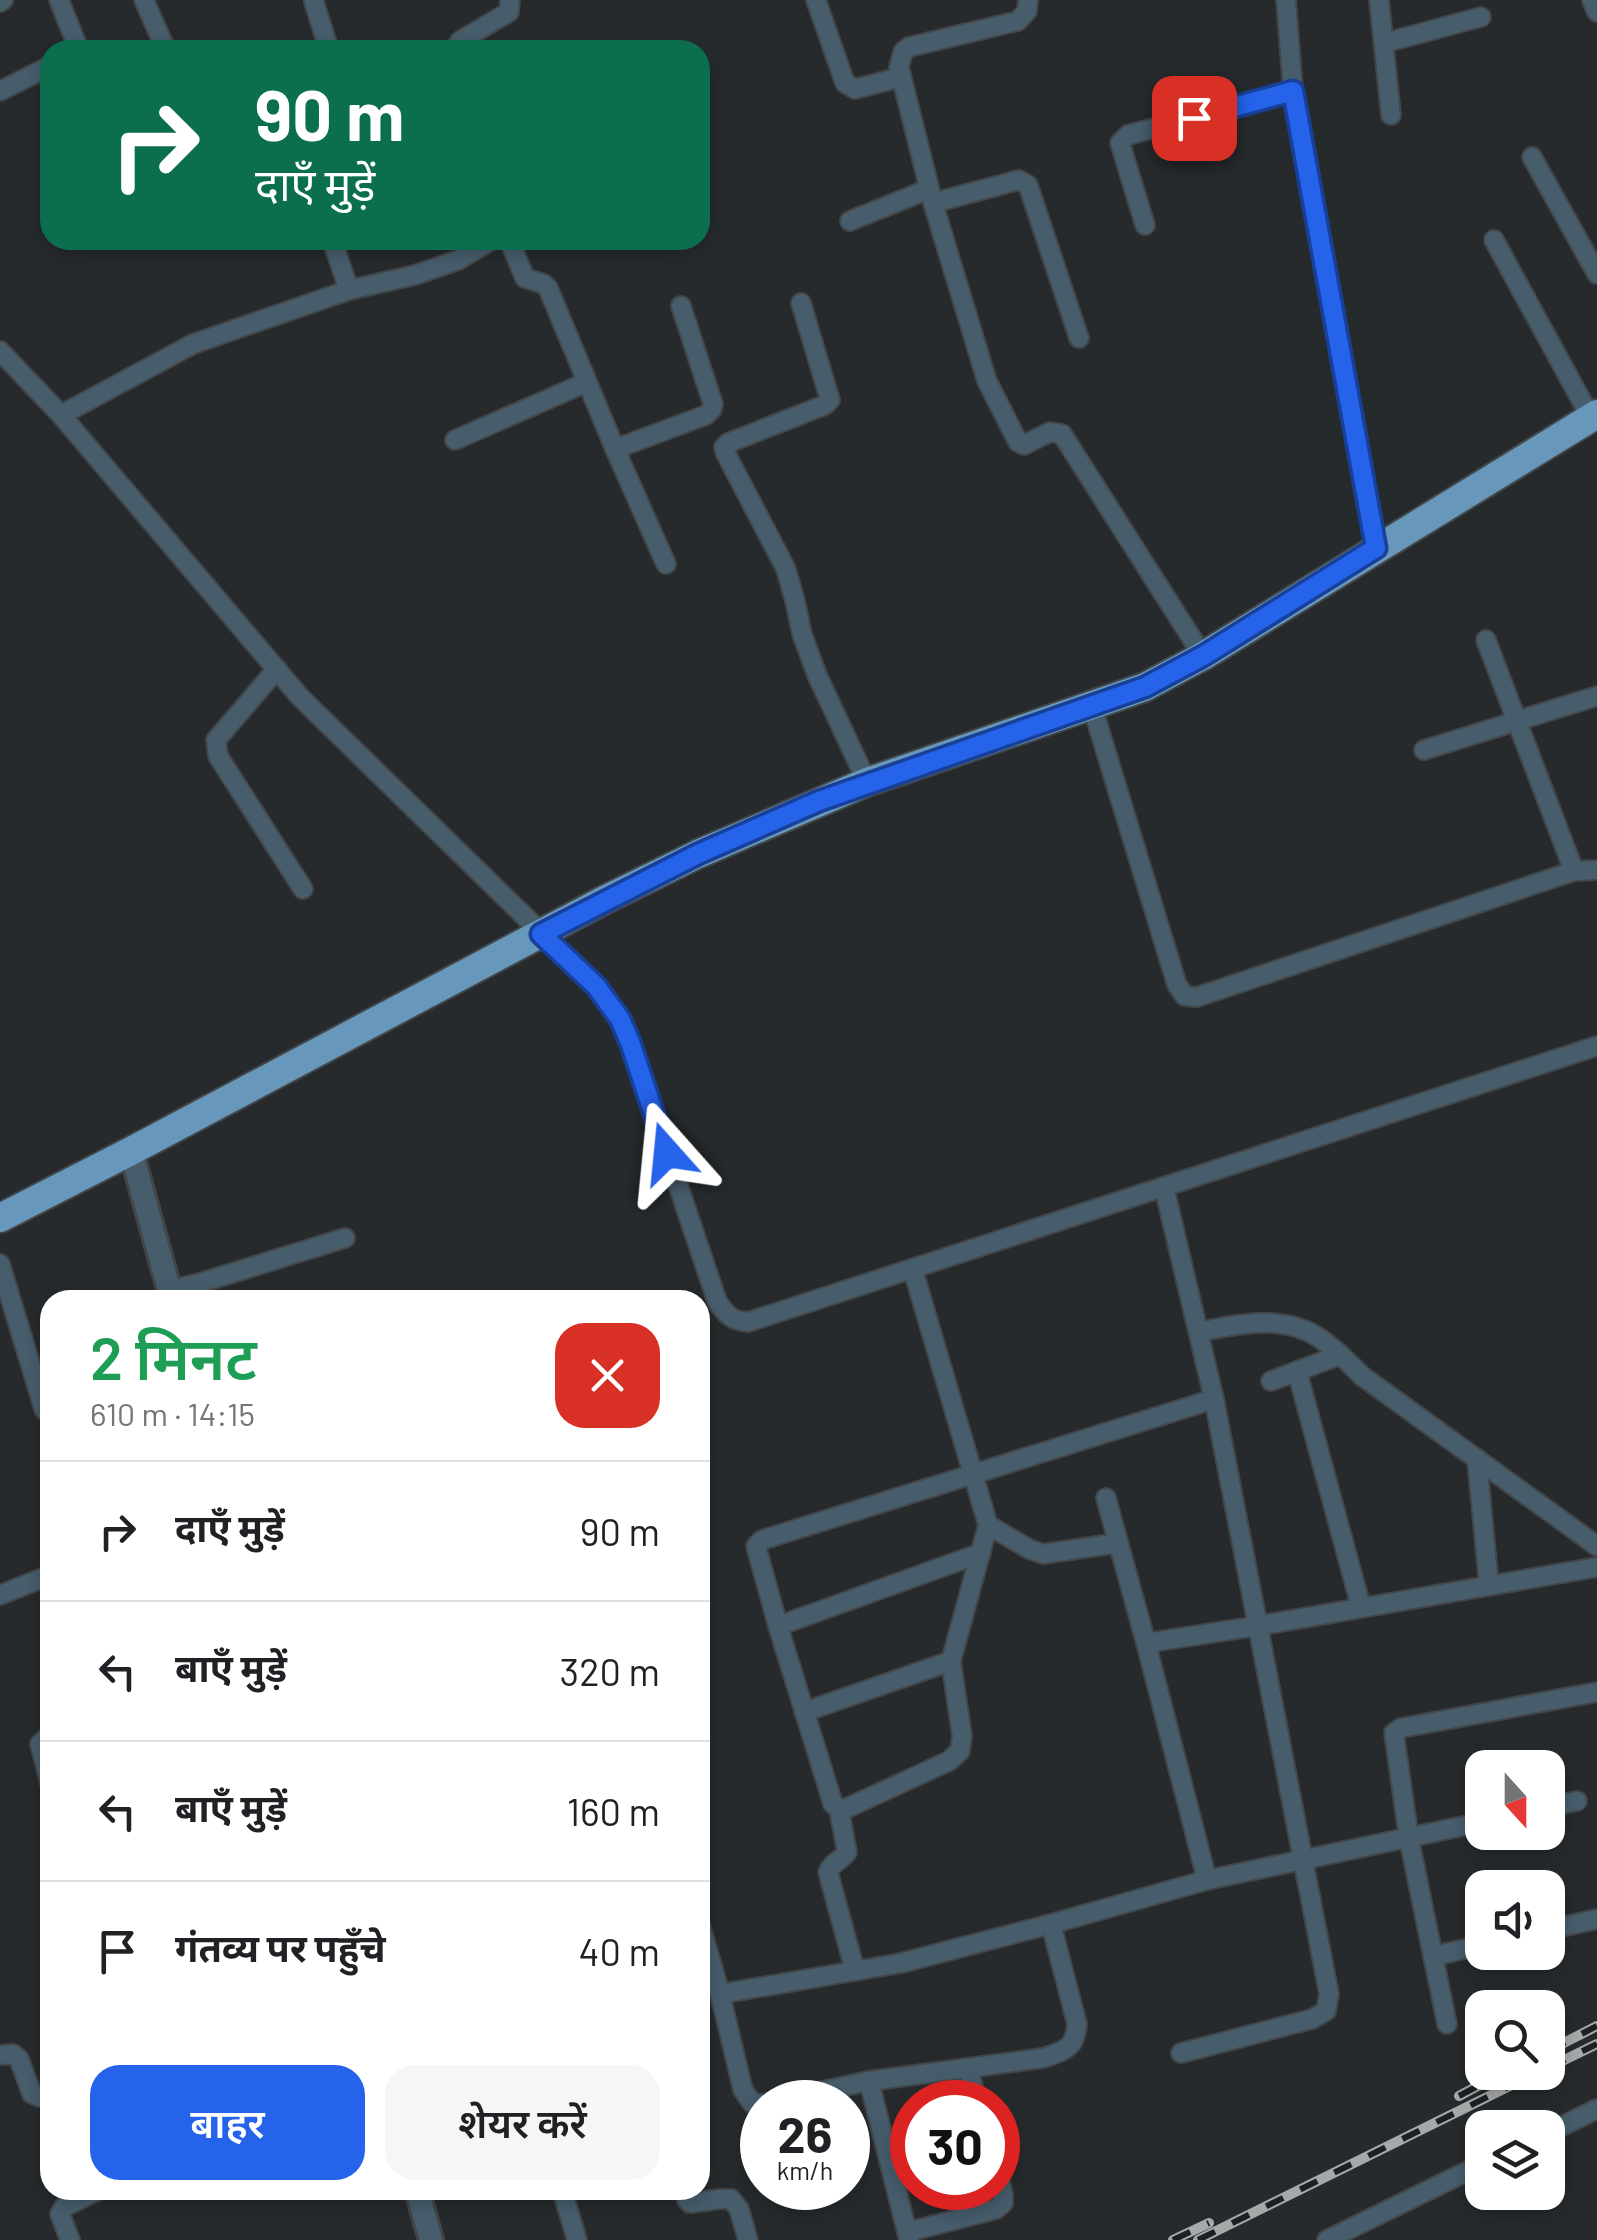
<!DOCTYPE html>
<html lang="hi">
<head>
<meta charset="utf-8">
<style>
	:root { --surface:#fff; --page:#f6f6f6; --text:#202124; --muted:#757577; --line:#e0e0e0; --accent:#2563eb }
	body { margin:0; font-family:Barlow,"Noto Sans Devanagari",sans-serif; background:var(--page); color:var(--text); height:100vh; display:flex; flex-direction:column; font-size:38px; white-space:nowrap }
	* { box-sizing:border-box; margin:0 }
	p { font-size:32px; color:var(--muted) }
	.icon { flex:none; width:55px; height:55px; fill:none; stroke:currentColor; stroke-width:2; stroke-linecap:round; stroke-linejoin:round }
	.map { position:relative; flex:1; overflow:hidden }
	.panel { position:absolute; left:40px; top:1290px; width:670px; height:910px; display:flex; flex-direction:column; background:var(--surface); border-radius:30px; box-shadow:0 5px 15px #0003 }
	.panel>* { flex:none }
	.hud { position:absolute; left:40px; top:40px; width:670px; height:210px; border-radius:30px; box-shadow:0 5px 15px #0003; background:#0b6e4f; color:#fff; overflow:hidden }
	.needle { width:65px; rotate:159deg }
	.buttons { position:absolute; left:1465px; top:1750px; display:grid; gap:20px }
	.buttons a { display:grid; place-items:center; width:100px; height:100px; border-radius:20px; background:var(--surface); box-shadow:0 5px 15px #0003; font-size:50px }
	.speed { position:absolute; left:740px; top:2080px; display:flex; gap:20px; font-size:50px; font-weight:700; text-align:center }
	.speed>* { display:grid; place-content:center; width:130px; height:130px; border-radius:50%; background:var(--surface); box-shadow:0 5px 15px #0003; line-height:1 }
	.speed small { font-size:25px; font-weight:400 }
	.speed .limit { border:15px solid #d22; background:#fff; color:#111 }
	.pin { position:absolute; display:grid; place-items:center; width:85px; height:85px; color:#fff; margin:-42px; border-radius:20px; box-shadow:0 5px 15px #0006 }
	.me { position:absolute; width:110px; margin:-55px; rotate:342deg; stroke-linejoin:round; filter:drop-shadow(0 0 8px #0008) }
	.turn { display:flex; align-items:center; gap:35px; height:210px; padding:0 50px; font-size:45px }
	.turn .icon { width:130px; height:130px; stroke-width:2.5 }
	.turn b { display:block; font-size:70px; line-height:85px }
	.round { display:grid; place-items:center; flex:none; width:105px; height:105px; border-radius:30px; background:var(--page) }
	.overview { display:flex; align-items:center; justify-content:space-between; height:170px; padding:0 50px }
	h1 { font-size:60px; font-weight:600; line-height:75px; color:#1e9e55 }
	.button { display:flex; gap:20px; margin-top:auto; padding:20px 50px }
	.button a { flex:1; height:115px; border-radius:30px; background:var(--accent); color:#fff; font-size:40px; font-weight:600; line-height:115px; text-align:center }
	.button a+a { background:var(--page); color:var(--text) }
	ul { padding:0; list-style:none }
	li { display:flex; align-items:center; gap:30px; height:140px; padding:0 50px; border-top:2px solid var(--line) }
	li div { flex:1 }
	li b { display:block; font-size:38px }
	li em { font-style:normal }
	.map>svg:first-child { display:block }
</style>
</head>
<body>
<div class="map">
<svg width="1597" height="2240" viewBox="0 0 1597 2240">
	<rect width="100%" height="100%" fill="#262a2c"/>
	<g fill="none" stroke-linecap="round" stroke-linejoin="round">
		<defs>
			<g id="minor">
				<path d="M59 0 79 50"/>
				<path d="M144 0 166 50"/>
				<path d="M816 0 845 83 855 89 901 77"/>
				<path d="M1028 0 1027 11 1018 21 909 47 903 52 899 67 933 203 1019 180 1028 185 1079 338"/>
				<path d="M1286 0 1293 91 1376 548"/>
				<path d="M1379 0 1391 115"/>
				<path d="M1592 0 1597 12"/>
				<path d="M0 2 3 0"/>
				<path d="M314 2 329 50"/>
				<path d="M1384 43 1481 17"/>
				<path d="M454 50 460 41 509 12 510 0"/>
				<path d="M0 91 50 66"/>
				<path d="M1532 157 1597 274"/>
				<path d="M933 203 987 381 1018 442 1024 445 1050 432 1062 434 1203 656"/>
				<path d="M850 221 929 189"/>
				<path d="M1145 225 1120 143 1128 135 1293 91"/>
				<path d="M509 240 525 278 544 284 548 288 615 449 706 415 712 409 713 404 681 306"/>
				<path d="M1494 240 1591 418"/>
				<path d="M349 290 415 275 458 260 492 240"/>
				<path d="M801 303 830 400 825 405 728 443 724 447 726 454 786 569 795 601 802 634 817 675 867 782"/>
				<path d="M0 351 61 415 300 697 596 986 620 1019 630 1042 717 1301C725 1314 732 1321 748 1322L1597 1046"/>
				<path d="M61 415 193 344 349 290 332 240"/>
				<path d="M455 440 587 382"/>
				<path d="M615 449 666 564"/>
				<path d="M1486 640 1574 871"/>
				<path d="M277 669 216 740 218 756 303 889"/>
				<path d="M1092 706 1177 985 1185 996 1197 997 1574 871 1597 870"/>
				<path d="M1424 750 1597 696"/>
				<path d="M0 1264 44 1409 50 1415"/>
				<path d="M913 1270 988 1525 951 1661 962 1736 960 1751 949 1761 847 1808 839 1809 833 1804 778 1626 756 1546 762 1540 1214 1399 1164 1187"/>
				<path d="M170 1290 200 1283 345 1238"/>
				<path d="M1199 1332C1232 1325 1274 1316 1307 1331 1328 1341 1346 1360 1362 1376L1597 1546"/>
				<path d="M1297 1371 1361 1607"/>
				<path d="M1271 1381 1340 1355"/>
				<path d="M1477 1459 1489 1586"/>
				<path d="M1106 1498 1146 1643"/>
				<path d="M988 1525 1029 1549 1043 1554 1118 1543"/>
				<path d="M0 1595 50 1575"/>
				<path d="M778 1626 981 1553"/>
				<path d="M804 1712 951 1661"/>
				<path d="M50 1734 40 1744 50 1783"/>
				<path d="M1548 1807 1577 1801"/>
				<path d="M839 1809 847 1852C842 1860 832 1862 828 1872L855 1971"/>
				<path d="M1207 1880 1146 1643 1257 1626 1597 1567"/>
				<path d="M700 1925 713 1969 700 1973"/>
				<path d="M1548 1930 1597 1919"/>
				<path d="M1434 1956 1482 1945"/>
				<path d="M713 1969 720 1994 901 1963 1051 1924 1207 1880 1482 1822"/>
				<path d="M720 1994 743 2090 752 2103 762 2104"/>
				<path d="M1447 2024 1409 1839 1394 1733 1401 1728 1597 1692"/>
				<path d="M1181 2053 1312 2019 1326 2011 1329 1994 1214 1399"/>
				<path d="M0 2055 13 2054 19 2059 32 2094 39 2097 50 2093"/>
				<path d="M968 2068 977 2102"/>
				<path d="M869 2081 909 2240"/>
				<path d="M771 2102 869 2081 1043 2058C1065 2050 1075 2049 1077 2024L1051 1924"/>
				<path d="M1548 2133 1597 2109"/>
				<path d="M562 2190 577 2240"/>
				<path d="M684 2190 687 2200 690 2203 720 2199H731L739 2209 748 2240"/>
				<path d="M908 2232 996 2209 1003 2203V2194L998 2174"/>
				<path d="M70 2240 60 2214 64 2207 99 2190"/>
				<path d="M1327 2240 1482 2164"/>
			</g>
			<g id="tertiary">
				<path d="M131 1151 172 1300"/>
				<path d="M417 2190 431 2240"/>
			</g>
			<path id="trunk" d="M0 1218 131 1151 604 900 698 854 867 782 1145 687 1203 656 1597 414"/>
		</defs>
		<!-- minor casing -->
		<use href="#minor" stroke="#424648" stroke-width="22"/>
		<!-- tertiary casing -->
		<use href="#tertiary" stroke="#424648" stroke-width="28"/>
		<!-- trunk casing -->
		<use href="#trunk" stroke="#424648" stroke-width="32"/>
		<!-- minor -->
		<use href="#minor" stroke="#475d6c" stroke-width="18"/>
		<!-- tertiary -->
		<use href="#tertiary" stroke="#475d6c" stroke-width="22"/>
		<!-- trunk -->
		<use href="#trunk" stroke="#6798bb" stroke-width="28"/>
		<defs>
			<g id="rail">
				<path d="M1548 2051 1597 2026"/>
				<path d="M1548 2068 1597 2044"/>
				<path d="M1459 2096 1504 2072"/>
				<path d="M1173 2240 1209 2223"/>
				<path d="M1198 2240 1538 2072"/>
			</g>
		</defs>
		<!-- rail casing -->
		<use href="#rail" stroke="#a6a9aa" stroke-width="10"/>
		<!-- rail -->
		<use href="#rail" stroke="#1d2022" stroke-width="6" stroke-dasharray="19" stroke-linecap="butt"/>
	</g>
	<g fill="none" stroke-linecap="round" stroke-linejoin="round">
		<defs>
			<path id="route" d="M667 1153 630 1042 620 1019 596 986 541 934 698 854 819 801 1145 687 1203 656 1376 548 1293 91 1194 118"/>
		</defs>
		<!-- route casing -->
		<use href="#route" stroke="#184099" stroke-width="25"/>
		<!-- route -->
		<use href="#route" stroke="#2563eb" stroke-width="18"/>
	</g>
</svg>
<div class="buttons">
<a><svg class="needle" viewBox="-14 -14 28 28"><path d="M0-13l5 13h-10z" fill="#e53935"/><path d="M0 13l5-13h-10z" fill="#757577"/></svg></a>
<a><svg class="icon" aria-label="sound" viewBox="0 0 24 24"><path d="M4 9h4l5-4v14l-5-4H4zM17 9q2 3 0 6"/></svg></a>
<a><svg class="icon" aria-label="search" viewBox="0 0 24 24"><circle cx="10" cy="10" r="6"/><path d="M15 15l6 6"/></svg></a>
<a><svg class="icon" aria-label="layers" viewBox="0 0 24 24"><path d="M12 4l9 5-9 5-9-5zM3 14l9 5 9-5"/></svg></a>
</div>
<div class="speed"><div>26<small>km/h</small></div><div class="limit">30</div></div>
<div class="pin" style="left:1194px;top:118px;background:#d93025"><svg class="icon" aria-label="arrive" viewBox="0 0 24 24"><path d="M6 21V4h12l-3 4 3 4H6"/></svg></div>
<svg class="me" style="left:667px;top:1153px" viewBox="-20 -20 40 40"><path d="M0-17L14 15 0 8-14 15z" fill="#2563eb" stroke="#fff" stroke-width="4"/></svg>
<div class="hud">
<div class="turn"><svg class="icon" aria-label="right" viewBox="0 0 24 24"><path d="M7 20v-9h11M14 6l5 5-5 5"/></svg><div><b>90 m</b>दाएँ मुड़ें</div></div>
</div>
<section class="panel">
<div class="overview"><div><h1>2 मिनट</h1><p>610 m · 14:15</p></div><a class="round" style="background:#d93025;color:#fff"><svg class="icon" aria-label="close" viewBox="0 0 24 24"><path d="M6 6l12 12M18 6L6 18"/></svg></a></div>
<ul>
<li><svg class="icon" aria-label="right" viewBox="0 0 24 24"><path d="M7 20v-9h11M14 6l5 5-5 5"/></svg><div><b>दाएँ मुड़ें</b></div><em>90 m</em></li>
<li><svg class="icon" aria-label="left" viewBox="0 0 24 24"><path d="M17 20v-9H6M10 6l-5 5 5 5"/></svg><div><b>बाएँ मुड़ें</b></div><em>320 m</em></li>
<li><svg class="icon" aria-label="left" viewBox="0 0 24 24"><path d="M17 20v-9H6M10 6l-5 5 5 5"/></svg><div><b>बाएँ मुड़ें</b></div><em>160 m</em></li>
<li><svg class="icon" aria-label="arrive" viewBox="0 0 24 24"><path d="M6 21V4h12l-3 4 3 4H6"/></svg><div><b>गंतव्य पर पहुँचे</b></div><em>40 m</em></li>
</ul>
<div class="button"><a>बाहर</a><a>शेयर करें</a></div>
</section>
</div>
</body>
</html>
